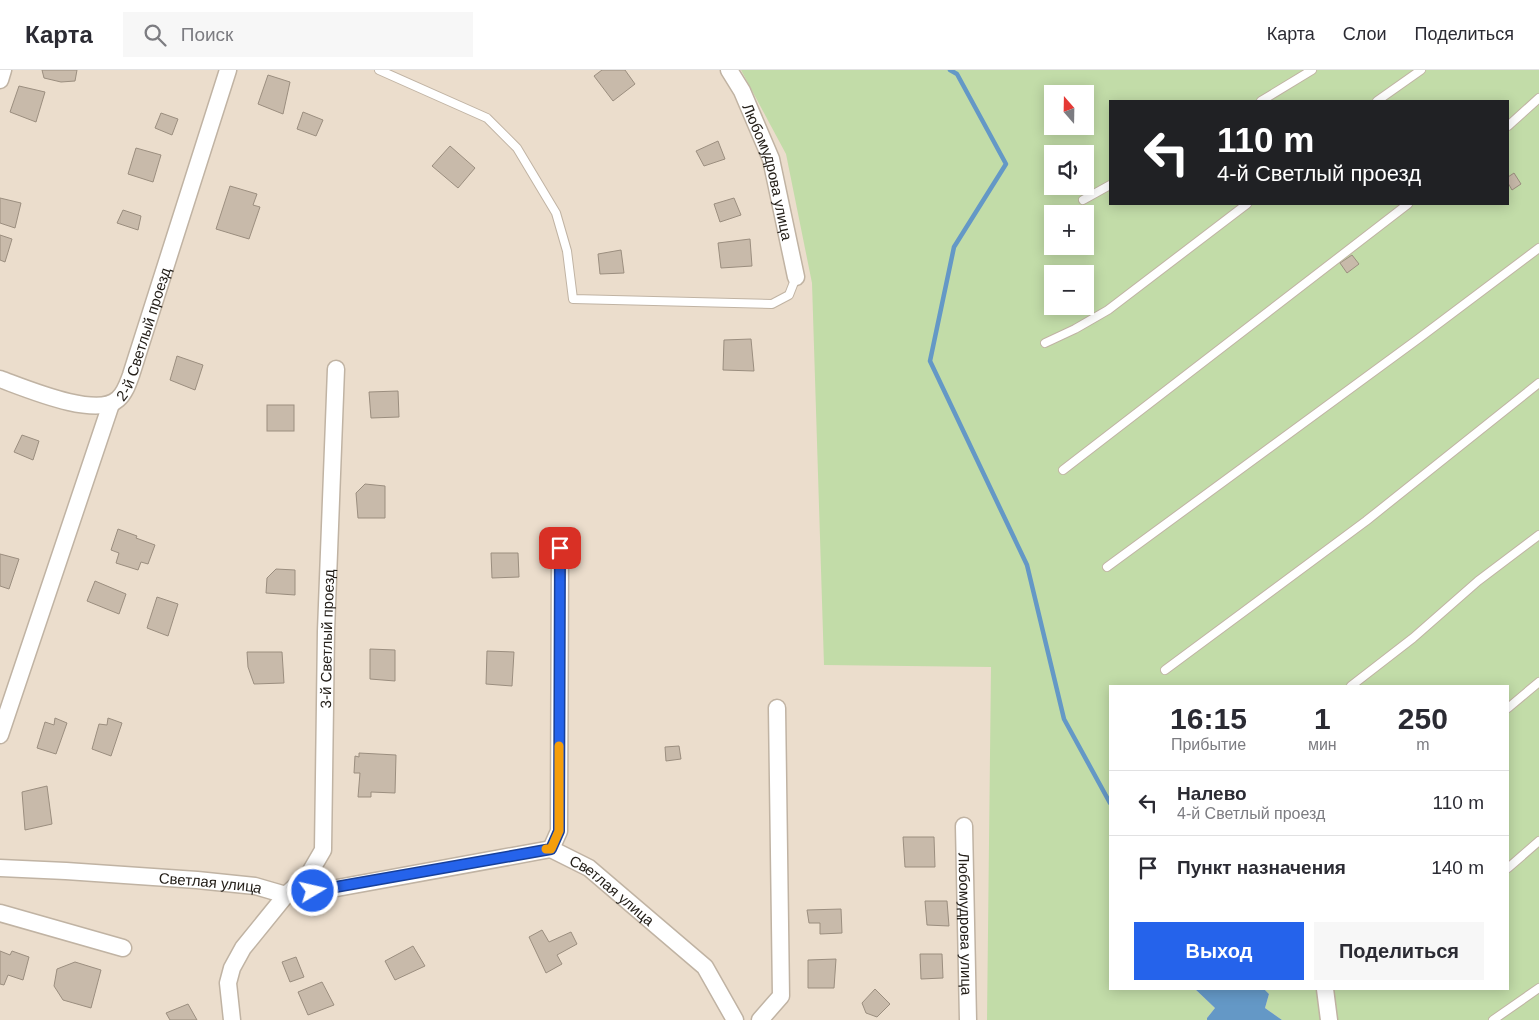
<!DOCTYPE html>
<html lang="ru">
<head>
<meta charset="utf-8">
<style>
	:root { --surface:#fff; --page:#f7f7f7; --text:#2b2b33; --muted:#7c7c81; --line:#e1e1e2; --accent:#2563eb }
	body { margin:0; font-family:Arial,sans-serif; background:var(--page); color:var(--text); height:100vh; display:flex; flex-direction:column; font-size:19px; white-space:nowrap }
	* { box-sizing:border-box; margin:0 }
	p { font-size:16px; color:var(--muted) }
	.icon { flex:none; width:28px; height:28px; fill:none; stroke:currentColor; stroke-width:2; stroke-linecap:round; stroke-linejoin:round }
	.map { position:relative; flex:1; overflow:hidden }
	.sheet { position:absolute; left:1109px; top:615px; width:400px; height:305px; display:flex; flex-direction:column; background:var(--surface); border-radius:0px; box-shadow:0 2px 12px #0003 }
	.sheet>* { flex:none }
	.top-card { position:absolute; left:1109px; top:30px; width:400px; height:105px; border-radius:0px; box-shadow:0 2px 12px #0003; background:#202124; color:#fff; overflow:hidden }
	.needle { width:32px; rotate:340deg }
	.controls { position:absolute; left:1044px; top:15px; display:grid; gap:10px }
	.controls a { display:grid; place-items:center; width:50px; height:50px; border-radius:0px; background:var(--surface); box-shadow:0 2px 12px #0003; font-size:25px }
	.pin { position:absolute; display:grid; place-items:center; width:42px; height:42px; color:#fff; margin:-21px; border-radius:10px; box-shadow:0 2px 8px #0006 }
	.me { position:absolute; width:55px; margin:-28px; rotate:81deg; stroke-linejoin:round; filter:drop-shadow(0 0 4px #0008) }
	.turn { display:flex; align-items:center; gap:18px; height:105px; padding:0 25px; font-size:22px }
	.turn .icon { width:65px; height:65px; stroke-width:2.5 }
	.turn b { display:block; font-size:35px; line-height:42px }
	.eta { display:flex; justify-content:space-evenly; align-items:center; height:85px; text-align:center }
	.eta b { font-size:30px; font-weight:700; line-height:35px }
	.button { display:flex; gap:10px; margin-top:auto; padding:10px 25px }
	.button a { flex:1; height:58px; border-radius:0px; background:var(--accent); color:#fff; font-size:20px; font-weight:700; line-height:58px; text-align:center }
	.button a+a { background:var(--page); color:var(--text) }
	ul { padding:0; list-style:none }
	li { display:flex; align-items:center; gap:15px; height:65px; padding:0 25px; border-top:1px solid var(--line) }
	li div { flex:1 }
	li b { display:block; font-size:19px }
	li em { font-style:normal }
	header { display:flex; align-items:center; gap:30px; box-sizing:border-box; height:70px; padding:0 25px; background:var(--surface); border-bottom:1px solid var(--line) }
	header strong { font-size:24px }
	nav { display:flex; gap:28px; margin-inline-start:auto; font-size:18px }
	.search { width:350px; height:45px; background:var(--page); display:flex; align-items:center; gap:12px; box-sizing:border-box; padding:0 18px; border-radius:0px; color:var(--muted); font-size:19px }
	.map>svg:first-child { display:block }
</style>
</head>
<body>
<header>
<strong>Карта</strong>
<div class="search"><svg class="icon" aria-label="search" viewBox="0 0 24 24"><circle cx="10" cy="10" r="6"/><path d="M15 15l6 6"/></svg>Поиск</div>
<nav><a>Карта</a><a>Слои</a><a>Поделиться</a></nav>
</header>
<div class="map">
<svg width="1539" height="950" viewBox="0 0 1539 950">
	<rect width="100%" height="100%" fill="#ebddcc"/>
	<!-- green -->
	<path fill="#c2dca8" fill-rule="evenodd" d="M741 0H1539V950H1282L1265 938 1269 924 1264 919H1508V616H1110V919H1195L1215 938 1207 948V950H987L991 597 824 595 812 213 786 84ZM1052 24H1085V56H1052ZM1110 31H1508V134H1110ZM1052 84H1085V116H1052ZM1052 144H1085V176H1052ZM1052 204H1085V236H1052Z"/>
	<!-- water -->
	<path fill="#6498c6" d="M1195 919H1264L1269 924 1265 938 1282 950H1207V948L1215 938Z"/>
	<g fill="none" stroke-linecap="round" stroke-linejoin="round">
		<!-- stream -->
		<path stroke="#6498c6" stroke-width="4.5" d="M950 0 957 4 1006 94 954 177 930 291 1027 495 1064 649 1110 733"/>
	</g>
	<!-- building -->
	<g fill="#c8baaa" stroke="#9b8e7f">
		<path d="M42 0H77L75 11 61 12 44 8Z"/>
		<path d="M602 0H625L635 14 613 31 594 6Z"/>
		<path d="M268 5 290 12 283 44 258 34Z"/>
		<path d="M19 16 45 22 36 52 10 42Z"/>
		<path d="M303 42 323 50 316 66 297 59Z"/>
		<path d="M161 43 178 49 172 65 155 58Z"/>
		<path d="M718 71 725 89 704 96 696 81Z"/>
		<path d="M450 76 475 98 458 118 432 96Z"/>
		<path d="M136 78 161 85 153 112 128 104Z"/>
		<path d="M1514 103 1521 114 1512 120 1508 113V107Z"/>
		<path d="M230 116 257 124 253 135 260 137 249 169 216 159Z"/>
		<path d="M0 128 21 133 15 158 0 153Z"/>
		<path d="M734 128 741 145 720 152 714 134Z"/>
		<path d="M123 140 141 146 138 160 117 153Z"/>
		<path d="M0 165 12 169 5 192 0 190Z"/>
		<path d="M750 169 752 196 721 198 718 173Z"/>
		<path d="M621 180 624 203 600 204 598 184Z"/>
		<path d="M1352 185 1359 194 1347 203 1340 193Z"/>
		<path d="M751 269 754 301 723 300 724 270Z"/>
		<path d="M177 286 203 295 195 320 170 310Z"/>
		<path d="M398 321 399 347 371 348 369 322Z"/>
		<rect x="267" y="335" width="27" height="26"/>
		<path d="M22 365 39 371 33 390 14 382Z"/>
		<path d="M365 414 385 416V448H358L356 423Z"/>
		<path d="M118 459 137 466 136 468 155 475 148 494 141 492 138 500 116 493 119 483 111 480Z"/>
		<path d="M491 483H518L519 507 492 508Z"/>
		<path d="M0 484 19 489 9 519 0 516Z"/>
		<path d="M276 499 295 500V525L266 523 267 508Z"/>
		<path d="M95 511 126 524 119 544 87 531Z"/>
		<path d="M157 527 178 534 168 566 147 558Z"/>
		<path d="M370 579 395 580V611L370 609Z"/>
		<path d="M487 581 514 582 512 616 486 614Z"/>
		<path d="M247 582H282L284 613 254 614 248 597Z"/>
		<path d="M55 648 67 653 56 684 37 678 45 652 54 655Z"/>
		<path d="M108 648 122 653 111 686 92 679 99 654 107 655Z"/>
		<path d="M679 676 681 689 666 691 665 677Z"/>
		<path d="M359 683 396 685 395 723 371 722V727H358L360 703H354L355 686 359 687Z"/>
		<path d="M47 716 52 754 25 760 22 722Z"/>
		<path d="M903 767H934L935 797H905Z"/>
		<path d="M925 831H947L949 856 927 855Z"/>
		<path d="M841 839 842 863 820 864V853H809L807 840Z"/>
		<path d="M542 860 549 872 571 862 577 874 557 885 562 894 546 903 529 867Z"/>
		<path d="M413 876 425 896 395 910 385 891Z"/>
		<path d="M0 881 10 885 12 881 29 887 23 910 8 905 4 915 0 914Z"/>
		<path d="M920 884H942L943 908 921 909Z"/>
		<path d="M296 887 304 907 290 912 282 892Z"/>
		<path d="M836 889 834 918H808V890Z"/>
		<path d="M75 892 101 900 91 938 63 930 54 916 57 899Z"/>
		<path d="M322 912 334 935 308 945 298 922Z"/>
		<path d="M875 919 890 934 877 947 866 943 862 933Z"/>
		<path d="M188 934 197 950H170L166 943Z"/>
	</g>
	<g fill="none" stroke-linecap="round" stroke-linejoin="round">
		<defs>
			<g id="service">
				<path d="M379 0 487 48 517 78 556 143 567 181 573 229 772 234 789 225 796 207"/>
				<path d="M1261 31 1312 0"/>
				<path d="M1377 31 1421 0"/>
				<path d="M1508 56 1539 28"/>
				<path d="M1083 130 1110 115"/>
				<path d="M1045 273 1075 259 1108 240 1247 134"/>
				<path d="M1063 400 1408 134"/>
				<path d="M1107 497 1418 269 1539 178"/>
				<path d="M1165 600 1366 451 1539 313"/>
				<path d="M1351 616 1413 568 1478 511 1539 465"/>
				<path d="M1508 638 1539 612"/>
				<path d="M1508 798 1539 771"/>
				<path d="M1493 950 1539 918"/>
			</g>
			<g id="minor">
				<path id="s1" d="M729 0 742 21 771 89 796 207"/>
				<path d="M0 10 3 0"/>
				<path id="s2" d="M0 309C25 318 97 349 118 329 125 323 128 313 131 305L228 0"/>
				<path d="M0 665 111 334"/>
				<path id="s3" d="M964 756 968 950"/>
				<path d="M551 779 559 761 560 478"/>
				<path id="s4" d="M0 798 66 801 197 810 255 816 286 825 326 820 551 779 589 798 705 897 735 950"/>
				<path d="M0 843 123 878"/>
				<path d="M1325 919 1329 950"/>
				<path id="s5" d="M232 950 228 913 232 898 243 878 286 825 309 804 323 780 326 561 336 299"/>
				<path d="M760 950 781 926 777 638"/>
			</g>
		</defs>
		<!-- service casing -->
		<use href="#service" stroke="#c0b3a3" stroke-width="10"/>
		<!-- minor casing -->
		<use href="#minor" stroke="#c0b3a3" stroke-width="19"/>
		<!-- service -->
		<use href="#service" stroke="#fff" stroke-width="8"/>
		<!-- minor -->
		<use href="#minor" stroke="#fff" stroke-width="16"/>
	</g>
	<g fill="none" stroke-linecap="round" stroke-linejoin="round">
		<defs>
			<path id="route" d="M313 821 551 779 559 761 560 478"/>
		</defs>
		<!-- route casing -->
		<use href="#route" stroke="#184099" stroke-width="12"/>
		<!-- route -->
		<use href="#route" stroke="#2563eb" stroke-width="9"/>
		<!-- slow -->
		<path stroke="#f59e0b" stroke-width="9" d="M546 779H551L559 761V676"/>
	</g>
	<g text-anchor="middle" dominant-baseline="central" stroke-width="4" stroke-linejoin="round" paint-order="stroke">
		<!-- street labels -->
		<g font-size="15" fill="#25201a" stroke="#fff">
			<text stroke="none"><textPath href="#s1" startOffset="110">Любомудрова улица</textPath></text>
			<text stroke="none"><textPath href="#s2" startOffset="194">2-й Светлый проезд</textPath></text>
			<text stroke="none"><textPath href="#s5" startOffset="414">3-й Светлый проезд</textPath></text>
			<text stroke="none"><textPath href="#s4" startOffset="211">Светлая улица</textPath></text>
			<text stroke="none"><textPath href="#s4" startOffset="631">Светлая улица</textPath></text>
			<text stroke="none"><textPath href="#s3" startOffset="98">Любомудрова улица</textPath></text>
		</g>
	</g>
</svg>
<div class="controls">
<a><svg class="needle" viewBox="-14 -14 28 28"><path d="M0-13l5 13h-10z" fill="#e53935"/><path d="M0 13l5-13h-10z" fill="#7c7c81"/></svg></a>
<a><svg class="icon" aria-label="sound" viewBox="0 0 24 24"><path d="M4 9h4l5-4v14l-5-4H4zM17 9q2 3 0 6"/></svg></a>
<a>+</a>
<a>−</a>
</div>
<div class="pin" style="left:560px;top:478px;background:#d93025"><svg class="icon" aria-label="arrive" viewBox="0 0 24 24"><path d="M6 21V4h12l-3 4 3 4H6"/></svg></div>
<svg class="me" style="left:313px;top:821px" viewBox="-20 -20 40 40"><circle r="17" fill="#2563eb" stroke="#fff" stroke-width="3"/><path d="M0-11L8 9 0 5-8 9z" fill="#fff"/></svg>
<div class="top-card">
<div class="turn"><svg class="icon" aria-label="left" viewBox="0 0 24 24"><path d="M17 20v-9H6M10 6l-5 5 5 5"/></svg><div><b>110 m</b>4-й Светлый проезд</div></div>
</div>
<section class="sheet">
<div class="eta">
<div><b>16:15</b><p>Прибытие</p></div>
<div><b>1</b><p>мин</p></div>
<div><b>250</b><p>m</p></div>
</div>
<ul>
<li><svg class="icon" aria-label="left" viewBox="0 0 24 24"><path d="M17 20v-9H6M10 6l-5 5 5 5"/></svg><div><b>Налево</b><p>4-й Светлый проезд</p></div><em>110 m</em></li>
<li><svg class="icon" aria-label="arrive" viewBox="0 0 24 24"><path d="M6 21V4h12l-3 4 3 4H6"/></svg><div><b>Пункт назначения</b></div><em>140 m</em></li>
</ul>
<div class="button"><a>Выход</a><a>Поделиться</a></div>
</section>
</div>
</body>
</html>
